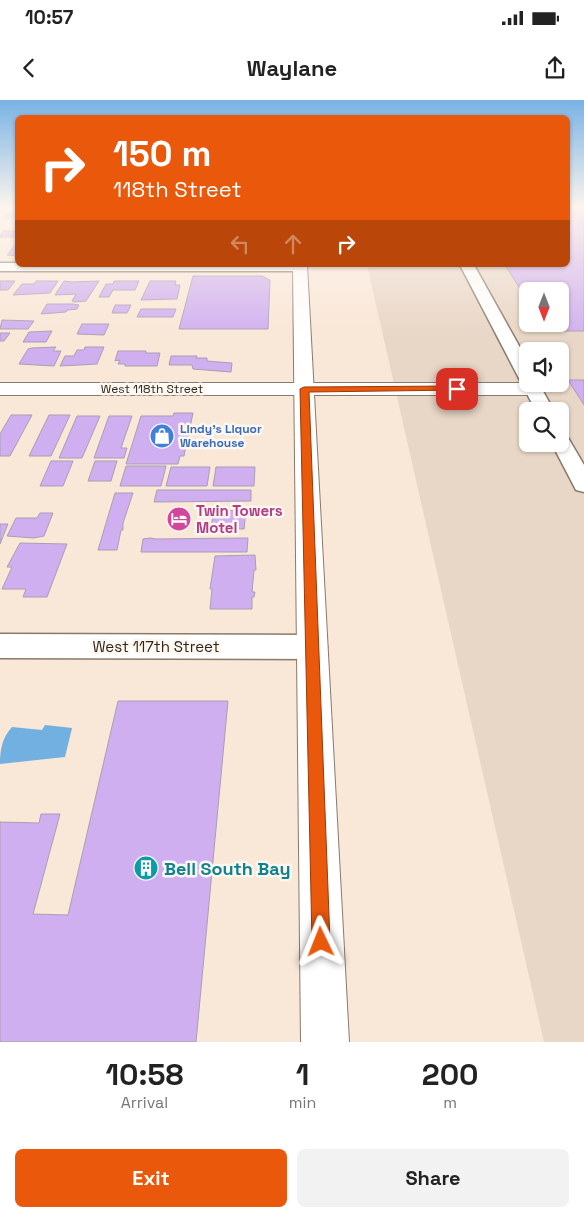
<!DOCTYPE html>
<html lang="en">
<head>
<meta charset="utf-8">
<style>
	:root { --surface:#fff; --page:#f2f2f2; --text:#222; --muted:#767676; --accent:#ea580c }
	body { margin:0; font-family:"Space Grotesk",sans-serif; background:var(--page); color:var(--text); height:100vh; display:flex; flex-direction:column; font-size:19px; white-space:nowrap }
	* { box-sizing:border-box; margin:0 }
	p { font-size:16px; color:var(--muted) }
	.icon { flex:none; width:28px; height:28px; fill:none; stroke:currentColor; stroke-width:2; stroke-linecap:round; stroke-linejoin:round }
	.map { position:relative; height:942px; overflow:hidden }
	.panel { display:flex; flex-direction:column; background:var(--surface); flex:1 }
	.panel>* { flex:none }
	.guide { position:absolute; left:15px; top:15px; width:555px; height:152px; border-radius:8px; box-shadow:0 1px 4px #0004; background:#ea580c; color:#fff; overflow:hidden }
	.needle { width:32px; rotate:180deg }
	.tools { position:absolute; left:519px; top:182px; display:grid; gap:10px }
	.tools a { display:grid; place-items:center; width:50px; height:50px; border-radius:8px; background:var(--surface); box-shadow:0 1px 4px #0004; font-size:25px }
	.pin { position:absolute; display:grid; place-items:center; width:42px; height:42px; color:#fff; margin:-21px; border-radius:10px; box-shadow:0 2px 8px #0006 }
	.me { position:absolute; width:55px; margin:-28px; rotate:358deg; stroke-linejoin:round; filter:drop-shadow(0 0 4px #0008) }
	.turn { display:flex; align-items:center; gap:18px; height:105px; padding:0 15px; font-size:22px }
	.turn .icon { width:65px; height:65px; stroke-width:2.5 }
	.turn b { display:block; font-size:35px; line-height:42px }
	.lanes { display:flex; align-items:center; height:48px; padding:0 15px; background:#0003; justify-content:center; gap:25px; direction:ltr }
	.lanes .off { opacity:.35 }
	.eta { display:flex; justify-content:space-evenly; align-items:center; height:85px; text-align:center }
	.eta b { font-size:30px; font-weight:700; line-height:35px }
	.button { display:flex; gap:10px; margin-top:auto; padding:10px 15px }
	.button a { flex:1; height:58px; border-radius:8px; background:var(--accent); color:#fff; font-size:20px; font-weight:700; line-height:58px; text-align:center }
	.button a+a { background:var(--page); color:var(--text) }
	.status { display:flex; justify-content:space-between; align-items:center; height:35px; padding:0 25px; background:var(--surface); direction:ltr }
	.status svg { height:14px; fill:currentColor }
	header { display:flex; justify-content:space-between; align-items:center; height:65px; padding:0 15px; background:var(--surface); font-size:22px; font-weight:700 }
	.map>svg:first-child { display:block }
</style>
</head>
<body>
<div class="status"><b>10:57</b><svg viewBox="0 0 49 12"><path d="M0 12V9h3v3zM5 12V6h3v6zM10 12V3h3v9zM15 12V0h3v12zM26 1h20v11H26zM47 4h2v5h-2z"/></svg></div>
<header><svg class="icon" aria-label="back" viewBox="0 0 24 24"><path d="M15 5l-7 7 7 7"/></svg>Waylane<svg class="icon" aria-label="share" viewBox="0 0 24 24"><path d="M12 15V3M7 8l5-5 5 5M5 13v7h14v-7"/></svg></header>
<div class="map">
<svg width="584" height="942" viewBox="0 0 584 942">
	<rect width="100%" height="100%" fill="#f9e7d7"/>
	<!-- industrial -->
	<path fill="#e8d6c6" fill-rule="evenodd" d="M568 106H584V942H544L367 165H568ZM528 191H560V224H528ZM528 251H560V284H528ZM528 311H560V344H528Z"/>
	<!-- water -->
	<path fill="#72b0e1" d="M45 625 72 628 65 657 0 664C0 650 2 638 12 627L42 630Z"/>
	<!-- building -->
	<g fill="#d0aff0" stroke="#a89fb2">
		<path d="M568 106H584V231H547L542 224H560V191H528V201L505 165H568Z"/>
		<path d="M15 107H18V116L15 118H3Z"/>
		<path d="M3 131H18V134L14 137H0Z"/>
		<path d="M16 144 18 156 7 155Z"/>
		<path d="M193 176H262L270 180 268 229H179Z"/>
		<path d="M0 181H15L8 190H0Z"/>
		<path d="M36 181H58L50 193 13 195 22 184H34Z"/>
		<path d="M64 181 72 182 99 181 86 201 75 202 72 201 76 194 55 195Z"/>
		<path d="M114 181H139L135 190H113L109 197H99L106 184H113Z"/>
		<path d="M150 181H176L175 185H180L177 199 141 200Z"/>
		<path d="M47 204H73L79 205 77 209 68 210 66 212 41 214Z"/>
		<path d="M115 205H131L127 213H112Z"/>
		<path d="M141 209H176L173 217H137Z"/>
		<path d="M2 220 34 221 28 229H0Z"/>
		<path d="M82 224H109L104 235 77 234Z"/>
		<path d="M52 231 46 242H23L29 232Z"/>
		<path d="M0 233H10L4 241H0Z"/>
		<path d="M56 247 53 251H61L54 266 19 264 28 249 32 248Z"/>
		<path d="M85 247H104L97 264 60 266 65 256H74L77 250H84Z"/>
		<path d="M118 251H146V253H160L157 266H125V264H118L120 260 115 261Z"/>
		<path d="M171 256H197L196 258H207V261L232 263 231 272 193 269 192 265H169Z"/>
		<path d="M568 280H584V305Z"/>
		<path d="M174 313H193L184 356H180L178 364H126L141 316H173Z"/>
		<path d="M11 315H32L10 356H0V334Z"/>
		<path d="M49 315H70L51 356H29Z"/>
		<path d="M77 316H100L82 358H59Z"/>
		<path d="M109 316H132L121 348H127L124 358H94Z"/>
		<path d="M51 361H73L63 386H40Z"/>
		<path d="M95 361H117L111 381H88Z"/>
		<path d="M126 366H166L161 386H120Z"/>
		<path d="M171 367H210L207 386H166Z"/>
		<path d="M216 367H255L254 386H213Z"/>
		<path d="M157 390H251V401L154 402Z"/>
		<path d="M115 393H133L123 423V430H121L117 450H98Z"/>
		<path d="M214 410 246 411 244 429 211 428Z"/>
		<path d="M40 413H53L44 436 34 438 7 436 16 418H37Z"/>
		<path d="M0 424H8L0 444Z"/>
		<path d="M150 438 156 439 248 438 247 452H141L143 439Z"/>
		<path d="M20 443 67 444 47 497H23L26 489H2L12 467H7Z"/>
		<path d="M255 455 256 470H254L252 492H255L254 497H252V509H210L212 489H210L215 456Z"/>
		<path d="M118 601H228L196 942H0V722L39 723 41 714H60L33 814 68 815Z"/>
	</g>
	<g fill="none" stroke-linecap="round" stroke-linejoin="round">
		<defs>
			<g id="minor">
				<path d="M0 163H18V165H305L307 167 300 171H0Z"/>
				<path d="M460 165H474L528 262V284H539L554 311H536Z"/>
				<path d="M560 334 567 336 584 365V392L576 390 552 344H560Z"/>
				<path d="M0 534 313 535 323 539 327 547 323 555 313 559 0 558Z"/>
			</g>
			<path id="tertiary" d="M0 283H528L540 285 543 289 540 293 533 295H0Z"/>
			<path id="secondary" d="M293 165H307L349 942H301Z"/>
		</defs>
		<!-- minor casing -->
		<use href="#minor" stroke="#897a6b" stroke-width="3"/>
		<!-- tertiary casing -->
		<use href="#tertiary" stroke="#897a6b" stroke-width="2"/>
		<!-- secondary casing -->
		<use href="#secondary" stroke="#897a6b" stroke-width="2"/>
		<!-- minor -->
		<use href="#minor" fill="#fff" fill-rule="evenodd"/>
		<!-- tertiary -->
		<use href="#tertiary" fill="#fff" fill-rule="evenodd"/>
		<!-- secondary -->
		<use href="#secondary" fill="#fff" fill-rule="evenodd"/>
	</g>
	<!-- sky -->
	<linearGradient id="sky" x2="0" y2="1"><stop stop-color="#79b2e5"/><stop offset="0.45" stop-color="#fcf4ed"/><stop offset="1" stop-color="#fcf4ed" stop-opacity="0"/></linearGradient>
	<rect width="584" height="238" fill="url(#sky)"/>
	<!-- route -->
	<path fill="#ea580c" stroke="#983908" d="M457 286 460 287V290L309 292 330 842 328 849 321 851 315 849 312 842 300 289 304 287Z"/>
	<!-- icons -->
	<defs>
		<symbol id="shop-disc" viewBox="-11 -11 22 22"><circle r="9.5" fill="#3f7fe0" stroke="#fef7f0"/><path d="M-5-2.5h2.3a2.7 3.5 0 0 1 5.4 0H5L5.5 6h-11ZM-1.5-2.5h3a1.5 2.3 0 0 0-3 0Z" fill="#fff"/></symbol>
		<symbol id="hotel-disc" viewBox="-11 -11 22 22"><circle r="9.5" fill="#d1479c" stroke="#fef7f0"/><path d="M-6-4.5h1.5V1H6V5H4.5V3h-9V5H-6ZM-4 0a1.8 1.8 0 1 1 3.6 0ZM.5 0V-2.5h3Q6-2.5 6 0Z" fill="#fff"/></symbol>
		<symbol id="building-disc" viewBox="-11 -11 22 22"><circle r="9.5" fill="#0f9aa8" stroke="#fef7f0"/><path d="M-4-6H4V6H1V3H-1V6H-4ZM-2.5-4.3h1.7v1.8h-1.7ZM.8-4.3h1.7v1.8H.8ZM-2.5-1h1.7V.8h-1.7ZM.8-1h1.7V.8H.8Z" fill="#fff"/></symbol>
	</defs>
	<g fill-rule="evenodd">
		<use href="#shop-disc" x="148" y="322" width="28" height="28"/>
		<use href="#hotel-disc" x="165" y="405" width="28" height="28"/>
		<use href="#building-disc" x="132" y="754" width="28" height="28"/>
	</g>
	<g text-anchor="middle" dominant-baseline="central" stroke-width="5" stroke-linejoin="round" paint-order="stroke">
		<!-- far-street labels -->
		<g font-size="12" fill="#2d2620" stroke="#fef7f0">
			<text x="152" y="289">West 118th Street</text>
		</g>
		<!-- far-shop labels -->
		<g font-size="12" font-weight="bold" fill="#366cbe" stroke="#fef7f0" text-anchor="start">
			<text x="180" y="329">Lindy's Liquor<tspan x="180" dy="14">Warehouse</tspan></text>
		</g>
		<!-- hotel labels -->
		<g font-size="15" font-weight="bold" fill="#b23c85" stroke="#fef7f0" text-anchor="start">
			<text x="196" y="410">Twin Towers<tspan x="196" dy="17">Motel</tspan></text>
		</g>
		<!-- street labels -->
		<g font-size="15" fill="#2d2620" stroke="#fef7f0">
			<text x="156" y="546">West 117th Street</text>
		</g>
		<!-- near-culture labels -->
		<g font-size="18" font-weight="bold" fill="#0d838f" stroke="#fef7f0" text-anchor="start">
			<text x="164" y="768">Bell South Bay</text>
		</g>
	</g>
</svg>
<div class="tools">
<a><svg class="needle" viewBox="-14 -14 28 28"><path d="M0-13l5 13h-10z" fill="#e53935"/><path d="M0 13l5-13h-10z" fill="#767676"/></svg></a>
<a><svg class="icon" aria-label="sound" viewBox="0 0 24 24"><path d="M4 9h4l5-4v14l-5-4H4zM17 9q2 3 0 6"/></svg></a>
<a><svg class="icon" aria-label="search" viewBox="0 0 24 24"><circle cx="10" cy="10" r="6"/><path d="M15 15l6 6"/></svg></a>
</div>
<div class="pin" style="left:457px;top:289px;background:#d93025"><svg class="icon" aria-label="arrive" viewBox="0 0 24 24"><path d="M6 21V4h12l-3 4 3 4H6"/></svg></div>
<svg class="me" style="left:321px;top:842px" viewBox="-20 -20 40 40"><path d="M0-17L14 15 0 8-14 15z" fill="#ea580c" stroke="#fff" stroke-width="4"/></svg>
<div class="guide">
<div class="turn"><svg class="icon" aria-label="right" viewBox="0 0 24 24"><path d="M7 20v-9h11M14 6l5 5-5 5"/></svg><div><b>150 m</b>118th Street</div></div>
<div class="lanes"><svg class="icon off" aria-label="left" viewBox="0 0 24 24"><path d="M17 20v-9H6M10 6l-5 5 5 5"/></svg><svg class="icon off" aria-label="ahead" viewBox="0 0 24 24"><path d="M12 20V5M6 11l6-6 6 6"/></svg><svg class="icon" aria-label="right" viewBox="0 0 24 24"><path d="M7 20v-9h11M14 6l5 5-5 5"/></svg></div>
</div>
</div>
<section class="panel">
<div class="eta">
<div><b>10:58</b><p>Arrival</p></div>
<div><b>1</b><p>min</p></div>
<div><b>200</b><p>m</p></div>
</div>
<div class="button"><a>Exit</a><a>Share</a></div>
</section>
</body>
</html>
